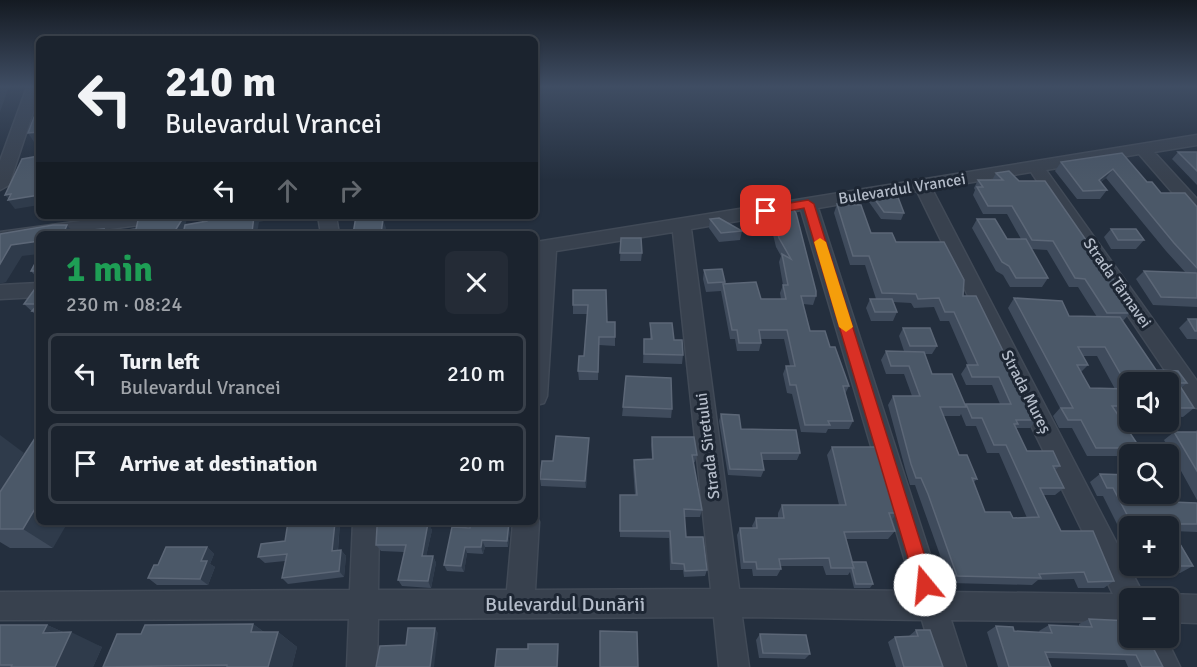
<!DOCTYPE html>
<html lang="en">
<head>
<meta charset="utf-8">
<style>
	:root { --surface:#1b232e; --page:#242b36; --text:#f1f3f6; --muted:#a0a4aa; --line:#39404a }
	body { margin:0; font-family:Signika,sans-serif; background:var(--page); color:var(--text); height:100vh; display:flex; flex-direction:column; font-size:22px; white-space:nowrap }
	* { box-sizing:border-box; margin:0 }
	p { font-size:20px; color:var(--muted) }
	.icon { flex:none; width:33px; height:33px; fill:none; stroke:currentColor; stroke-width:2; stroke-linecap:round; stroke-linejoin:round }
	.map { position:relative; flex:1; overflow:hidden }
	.details { position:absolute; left:36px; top:231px; width:502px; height:294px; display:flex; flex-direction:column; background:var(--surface); border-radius:9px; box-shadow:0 2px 4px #0004,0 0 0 2px var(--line) }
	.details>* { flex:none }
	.banner { position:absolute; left:36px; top:36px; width:502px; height:183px; border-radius:9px; box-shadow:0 2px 4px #0004,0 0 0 2px var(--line); background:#1b232e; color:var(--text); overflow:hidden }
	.controls { position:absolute; left:1119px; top:372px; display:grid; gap:12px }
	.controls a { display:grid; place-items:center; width:60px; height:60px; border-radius:9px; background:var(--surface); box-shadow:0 2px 4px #0004,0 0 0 2px var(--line); font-size:30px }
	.pin { position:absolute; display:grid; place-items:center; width:51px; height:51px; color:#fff; margin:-26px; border-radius:12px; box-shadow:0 3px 9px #0006 }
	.me { position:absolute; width:66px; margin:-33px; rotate:343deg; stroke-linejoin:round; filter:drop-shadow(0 0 4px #0008) }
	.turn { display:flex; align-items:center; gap:21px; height:126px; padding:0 30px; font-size:27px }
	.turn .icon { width:78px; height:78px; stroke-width:2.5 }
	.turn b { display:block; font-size:42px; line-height:51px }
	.lanes { display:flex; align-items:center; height:57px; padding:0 30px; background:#0003; justify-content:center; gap:30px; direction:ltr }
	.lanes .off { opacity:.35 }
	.round { display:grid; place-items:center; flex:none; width:63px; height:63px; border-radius:9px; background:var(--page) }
	.head { display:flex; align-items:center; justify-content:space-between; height:102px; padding:0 30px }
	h1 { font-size:36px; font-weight:700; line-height:45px; color:#1e9e55 }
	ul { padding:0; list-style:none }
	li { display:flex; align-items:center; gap:18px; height:81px; margin:0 12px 9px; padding:0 18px; border:3px solid var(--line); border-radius:9px }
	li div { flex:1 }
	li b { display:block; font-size:22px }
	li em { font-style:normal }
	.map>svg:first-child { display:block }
</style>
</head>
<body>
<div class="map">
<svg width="1197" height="667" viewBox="0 0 1197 667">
	<rect width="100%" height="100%" fill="#242f3e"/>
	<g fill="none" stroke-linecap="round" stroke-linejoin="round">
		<defs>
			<g id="minor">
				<path d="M27 87H39V94L9 185 0 190V161Z"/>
				<path d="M1197 135V145L1154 152 1197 199V216L1191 214 1139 154 1046 170 1197 381V408L1189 406 1031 172 932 189 1140 588 1144 598H1130V622L951 620 966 667H936L922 620 742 617 749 667H719L714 617 378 619 377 667H347L349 619 0 620V592L350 590 353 522H379L378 590H507L513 522H536V514L539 522 535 590 711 589 673 232 556 251 547 396 544 403 536 405V242ZM917 191 1113 594 942 592 818 208ZM801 210 914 591 739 589 691 229Z"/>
				<path d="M118 216H170L161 222 73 234H39V239L0 244V232Z"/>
				<path d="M318 216H336L339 234H321Z"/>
				<path d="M39 283V297L0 299V285Z"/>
				<path d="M1168 594 1197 595V623L1168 622V598H1158Z"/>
				<path d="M1135 638H1166L1180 667H1149Z"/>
			</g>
		</defs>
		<!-- minor casing -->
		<use href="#minor" stroke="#414a57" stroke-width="3"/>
		<!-- minor -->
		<use href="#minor" fill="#38414e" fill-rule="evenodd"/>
	</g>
	<!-- wall -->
	<g fill="#3f4b5c" fill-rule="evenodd">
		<path d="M1178 152H1197V185L1172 159Z"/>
		<path d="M1122 153 1147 182 1161 193 1197 207V307L1153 305 1136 279 1144 271 1185 272 1166 251 1106 178 1101 182 1107 190 1100 199H1077L1055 171 1061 162Z"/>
		<path d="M996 173 1133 310 1123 321 1156 370 1187 383 1181 388 1194 408 1183 417 1168 416V382H1130V415H1118L1140 448 1132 454H1130V456H1087L1072 428H1059L1053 416 1060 408 1008 308 1014 298 1069 316 1097 317 1078 287H1069L1047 250 1031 249 1048 278 1042 287H1010L1003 275 996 271 972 228 977 219 1007 239H1021L1007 214H983L973 195 975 190 974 188 978 180H992ZM1083 356H1097L1115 389 1090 388 1081 372 1088 365Z"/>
		<path d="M872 195 904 213 901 220 881 219 869 202Z"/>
		<path d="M837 204 871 233 896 242 963 296 1037 420 1030 428H1016L1027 451 1060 466 1055 470 1064 488 1055 495H1044L1061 531 1114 581 1104 588H1078L1074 579 1038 580 1032 585 950 583 921 502 915 485H910L906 472 888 405 893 396H912L904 374H886L881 360 886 351H904L899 336 903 328 937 346 932 354H925L932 374 965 405 966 404H1000L992 385H966L961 374 967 365H968L949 321H940L934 307 914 308 911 303 893 302 897 312 893 321H871L866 308 870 299H876L865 265H850L834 213ZM961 414 966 426H976L987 453H999L1027 518H1013L985 512 973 483 977 479 959 455 943 416H960Z"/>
		<path d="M771 209 816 296 813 305 803 304 810 331 830 347 849 386 845 394 853 421 849 429H828L826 433 801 432 792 394 787 393 783 374 786 366H790L784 339H760L761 343 759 351H737L735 339H730L721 291 706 292 703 279 704 270 725 282V284L761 299H781L780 293 783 285 779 262 781 256 776 247 769 218Z"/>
		<path d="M710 219 742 231 740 240 719 242 709 228Z"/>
		<path d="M1111 229 1144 240 1136 249H1111L1104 237Z"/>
		<path d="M621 238 642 253 641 261H620Z"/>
		<path d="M39 256V280L31 271Z"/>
		<path d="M39 283V318L24 304Z"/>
		<path d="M573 290 607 322H615V346L599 345 598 380H579L578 371 584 356 587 314H573Z"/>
		<path d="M1188 319H1197V340L1196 339H1187L1179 328Z"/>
		<path d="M650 323 674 340 683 355 682 364 643 363 644 339H650Z"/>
		<path d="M623 407 672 409 671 418 622 416Z"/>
		<path d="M721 414 741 429 800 453 797 460H762L764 470 761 477 728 475 719 421Z"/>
		<path d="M1197 430V500L1164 440 1174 432H1197L1196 431Z"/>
		<path d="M652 437 697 455 695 462 693 463 702 510 700 517H684L686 537 707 570 705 576 684 577 683 570H670L669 538 620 537V495H635L633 467 634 460 652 459 651 445Z"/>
		<path d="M589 438 586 488 541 486 540 479 553 461Z"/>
		<path d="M832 447 897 513 891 521 895 531 888 539H846L852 562 873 584 870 588H854L850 572 848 575H826L823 566H780L781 569 777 576H753L752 569H741L737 535 740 528H753L752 526 756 518H778V513L782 505H839L827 455Z"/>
		<path d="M1100 474 1172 502 1197 503V532L1173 531 1193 566 1180 573H1140L1137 566H1168V526H1130V550L1103 496H1097L1090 482Z"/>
		<path d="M0 492 53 548H10L0 542Z"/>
		<path d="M288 522H340L338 551 341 550 346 556 344 577 288 584 282 578 285 561 265 563 258 557 285 541Z"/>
		<path d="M378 522H430L429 525 432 530 426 556H433L436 563 431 588 402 586 398 580 404 552 381 551 376 545Z"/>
		<path d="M471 522H511L508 547H485L483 554 467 553 464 572 447 571 444 565 470 528Z"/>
		<path d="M207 547 214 554 210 564 215 567 208 585H157L148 578 158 565Z"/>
		<path d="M1089 619 1163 667H1128L1125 660 1047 658 1051 667H998L987 632 996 626 1014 631 1040 633 1039 631 1049 625 1079 626V624Z"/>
		<path d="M253 624 264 632H278L297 647 292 667H103L141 634Z"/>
		<path d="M0 625H47L63 632 102 647 93 667H0Z"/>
		<path d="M916 630 943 667H896L888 642 895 637 909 636Z"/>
		<path d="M760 634 810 654 805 659 759 658 756 640Z"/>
	</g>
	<!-- shaded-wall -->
	<g fill="#2f3b4b">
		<path d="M0 87H9L0 112Z"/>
		<path d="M39 132V141L34 142 28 133Z"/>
		<path d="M1113 169 1106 178 1093 188 1099 180Z"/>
		<path d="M11 194 39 195V205L15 209 8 200H9L5 195Z"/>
		<path d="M178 216H186L187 218 186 223 190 229 187 234H173Z"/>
		<path d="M254 216H289L259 222 257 234H237Z"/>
		<path d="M342 216H359L360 218 344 220Z"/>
		<path d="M380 216H383V220L386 228 385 234H381Z"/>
		<path d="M67 225 74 234 64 232Z"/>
		<path d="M39 241V254L22 256 6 282 0 284V264L11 245Z"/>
		<path d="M0 435 24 453 0 491Z"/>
		<path d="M589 438V445L586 488 585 481Z"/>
		<path d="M39 502V522H68L53 548 23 529Z"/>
		<path d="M335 522H340L337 558 332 551Z"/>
		<path d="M425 522H430L429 525 432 530 425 562 422 556Z"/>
		<path d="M509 522H511L508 547 507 541Z"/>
		<path d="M482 540 485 547 483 554 481 547Z"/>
		<path d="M207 547 214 554 210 564 215 567 208 585 200 579 201 561Z"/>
		<path d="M465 547 467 553 464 572 461 566Z"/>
		<path d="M341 550 346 556 344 577 339 571Z"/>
		<path d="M433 556 436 563 431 588 428 581Z"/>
		<path d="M253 624 273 639 251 632Z"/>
		<path d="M47 625 70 635 71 632 102 647 93 667H55L43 633Z"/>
		<path d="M435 628 438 633 434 667H430Z"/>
		<path d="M278 632 297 647 292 667H268Z"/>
		<path d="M558 644 559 649 558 667H557Z"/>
	</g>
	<!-- building -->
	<g fill="#4b5868" stroke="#5c6777" stroke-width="1.5" fill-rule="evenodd">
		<path d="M36 112H39V132L28 133Z"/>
		<path d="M1178 152H1197V171Z"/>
		<path d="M1122 153 1147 182H1152L1161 193H1185L1197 207V268L1174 243 1113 169 1099 180 1107 190 1083 191 1061 162Z"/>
		<path d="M39 156V195L8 200 11 194 5 195 22 159Z"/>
		<path d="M1009 171 1019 181H1045L1113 279 1133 310H1128L1130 313H1107L1085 279 1075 278 1053 241 1032 240 1012 206H988L977 187H983L978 180H1003L996 173Z"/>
		<path d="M896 192 904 213 884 212 872 195Z"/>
		<path d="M837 204 861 205 871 233H892L896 242H944L964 280 963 296H976L1037 420H1016L1018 424H1014L1027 451H1053L1060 466H1053L1064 488H1040L1061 531H1093L1114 581 1088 582 1084 572 1039 574 1041 578 957 576 928 494 921 478H916L911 464 893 396H920L909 366H891L886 351 924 352 932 374H952L966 407H940L959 455H967L977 479 972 478 985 512H1010L1013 518 1039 517 1006 445H994L982 418H972L966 404H1011L999 377H972L967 365H978L954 312H945L939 298 918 299 916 294 882 293 869 256H853Z"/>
		<path d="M791 206 796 213 816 291V296H801L810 331H825L830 347H835L849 386H843L853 421H828L830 425H805L796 385H790L786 366H795L787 330H759L761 343H739L737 330H732L723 284 756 282 761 299H786L783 285H788L782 254 791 259 779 238 771 209Z"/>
		<path d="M139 216H178V219L183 218 173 234H39V241L11 245 0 264V234L53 225H67L64 232 104 229 103 233 136 229Z"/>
		<path d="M207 216H254L252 232 237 234H183L185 225 207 221Z"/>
		<path d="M356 216H380V220L383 219 381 234H353Z"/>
		<path d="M719 218 742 231 721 233 710 219Z"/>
		<path d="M977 219H995L1007 239H1026L1048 278H1016L1009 266 1002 262Z"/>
		<path d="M1111 229H1136L1144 240H1118Z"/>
		<path d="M621 238H641L642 253H620Z"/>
		<path d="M39 256V271H31Z"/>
		<path d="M722 269 725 282 708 283 704 270Z"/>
		<path d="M1144 271 1197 273V298L1161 297Z"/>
		<path d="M39 283V311H32L38 304H24Z"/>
		<path d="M573 290H606L607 322H615V337H599L598 372 578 371 579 356H584L588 305H573Z"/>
		<path d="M1014 298 1062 301 1069 316 1120 317 1156 370 1178 371 1187 383H1178L1194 408H1168V382H1130V406H1112L1140 448H1096L1081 420H1068L1061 408H1073ZM1078 347H1105L1129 389 1090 388 1077 365H1088Z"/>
		<path d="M870 299H892L897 312H875Z"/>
		<path d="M1188 319H1197V331H1195Z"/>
		<path d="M650 323H672L674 340H682L683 355 644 354V339H652Z"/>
		<path d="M903 328H930L937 346H910Z"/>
		<path d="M626 376 671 378 672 409 623 407Z"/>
		<path d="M721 414 739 415 741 429 796 430 800 453H761L764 470 730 469Z"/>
		<path d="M39 432V502L23 529H0V492Z"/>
		<path d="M1174 432H1197V471Z"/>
		<path d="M556 436 589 438 585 481 540 479 542 461H553Z"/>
		<path d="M652 437H694L697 455H692L702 510 684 509 686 537H703L707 570 685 571 684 564 672 563 670 531H620V495H637L634 460 653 459Z"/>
		<path d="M832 447H877L897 513H889L895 531 844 532 854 568H831L829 558 779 559 781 569H757L756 562H744L740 528H757L756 518H784L782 505H846Z"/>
		<path d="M1100 474 1130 475V494H1167L1172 502 1197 503V524H1168L1193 566H1152H1168V526H1133L1113 488H1107Z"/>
		<path d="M288 522H335L332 551 341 550 339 571 282 578 287 554 258 557 261 544 285 541Z"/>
		<path d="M378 522H425V523H428L422 556H433L428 581 398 580 406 545H376L377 527Z"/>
		<path d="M471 522H509L507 541 482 540 481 547H465L461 566 444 565 452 527 470 528Z"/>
		<path d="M166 547H207L201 561H207L200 579 148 578 154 565H158Z"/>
		<path d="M852 562H866L873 584H856L852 568H854Z"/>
		<path d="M1089 619 1130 621V638H1148L1163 667H1142L1136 655 1045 652 1051 667H1009L996 626 1013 627 1014 631 1052 633 1049 625 1092 627Z"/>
		<path d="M253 624 251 632H278L268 667H227V665L103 667 117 634H141L145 625Z"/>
		<path d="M0 625H47L43 633 71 632 55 667H11L12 665H0Z"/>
		<path d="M408 628H435L430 667H376L380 646 406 645Z"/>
		<path d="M916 630H930L943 667H904L895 637 918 636Z"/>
		<path d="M600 631 637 632 638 667H600Z"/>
		<path d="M760 634 806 635 810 654 763 653Z"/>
		<path d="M528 644H558L557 667H495L497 649H528Z"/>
	</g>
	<!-- sky -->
	<linearGradient id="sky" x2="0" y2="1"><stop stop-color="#141a22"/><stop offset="0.48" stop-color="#3f4d63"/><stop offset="1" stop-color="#3f4d63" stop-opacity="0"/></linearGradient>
	<rect width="1197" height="180" fill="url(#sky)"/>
	<!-- route -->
	<path fill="#d93025" stroke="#8d1f18" stroke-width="1.5" d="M808 200 814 204 934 585 932 591 925 594 919 591 916 585 804 208 766 215 760 211 766 207Z"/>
	<!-- slow -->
	<path fill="#f59e0b" d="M820 238 826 242 853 327 846 332 839 327 814 242Z"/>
	<g text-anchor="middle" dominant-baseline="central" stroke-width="6" stroke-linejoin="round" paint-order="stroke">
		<!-- street labels -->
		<g font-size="16" fill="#b4bcc9" stroke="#1d2633">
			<text transform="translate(902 189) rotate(-9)">Bulevardul Vrancei</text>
			<text transform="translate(1117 283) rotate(55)">Strada Târnavei</text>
			<text transform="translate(1026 392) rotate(63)">Strada Mureș</text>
			<text transform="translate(708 446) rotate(-97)">Strada Siretului</text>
		</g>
		<!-- near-street labels -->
		<g font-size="20" fill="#b4bcc9" stroke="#1d2633">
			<text x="565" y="604">Bulevardul Dunării</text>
		</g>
	</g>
</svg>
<div class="controls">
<a><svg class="icon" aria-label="sound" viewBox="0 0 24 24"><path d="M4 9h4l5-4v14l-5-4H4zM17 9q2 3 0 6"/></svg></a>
<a><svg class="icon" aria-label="search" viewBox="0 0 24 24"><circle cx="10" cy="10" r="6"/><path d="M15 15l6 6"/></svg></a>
<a>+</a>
<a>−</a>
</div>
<div class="pin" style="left:766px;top:211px;background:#d93025"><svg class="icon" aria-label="arrive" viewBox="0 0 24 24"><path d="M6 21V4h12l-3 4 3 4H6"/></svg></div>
<svg class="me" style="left:925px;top:585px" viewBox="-20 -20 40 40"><circle r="19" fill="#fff"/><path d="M0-13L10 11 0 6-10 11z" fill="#d93025"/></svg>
<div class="banner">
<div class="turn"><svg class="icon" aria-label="left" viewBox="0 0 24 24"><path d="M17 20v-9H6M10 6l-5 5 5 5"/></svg><div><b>210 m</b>Bulevardul Vrancei</div></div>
<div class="lanes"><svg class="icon" aria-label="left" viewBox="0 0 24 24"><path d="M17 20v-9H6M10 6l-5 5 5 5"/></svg><svg class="icon off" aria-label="ahead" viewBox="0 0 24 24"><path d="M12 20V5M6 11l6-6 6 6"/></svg><svg class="icon off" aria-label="right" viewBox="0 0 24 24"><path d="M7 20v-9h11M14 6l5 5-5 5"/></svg></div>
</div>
<section class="details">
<div class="head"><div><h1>1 min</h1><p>230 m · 08:24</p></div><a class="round"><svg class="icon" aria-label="close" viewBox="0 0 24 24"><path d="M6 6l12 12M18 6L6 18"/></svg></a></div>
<ul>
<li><svg class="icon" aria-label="left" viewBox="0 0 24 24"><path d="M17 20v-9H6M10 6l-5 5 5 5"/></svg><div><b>Turn left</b><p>Bulevardul Vrancei</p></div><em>210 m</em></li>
<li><svg class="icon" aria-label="arrive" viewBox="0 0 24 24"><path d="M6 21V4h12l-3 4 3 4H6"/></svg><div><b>Arrive at destination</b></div><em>20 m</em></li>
</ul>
</section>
</div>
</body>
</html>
